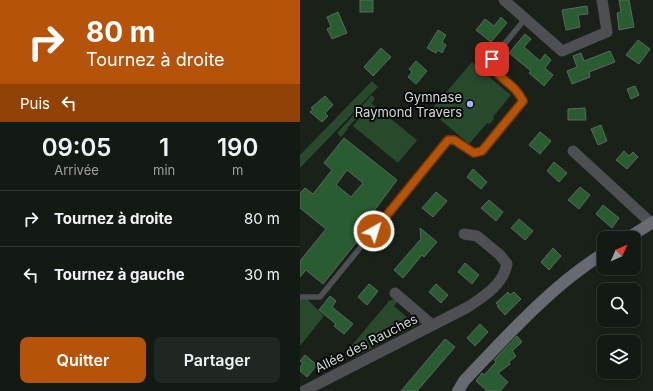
<!DOCTYPE html>
<html lang="fr">
<head>
<meta charset="utf-8">
<style>
	:root { --surface:#131913; --page:#202621; --text:#f1f3f6; --muted:#9da0a0; --line:#323833; --accent:#b45309 }
	body { margin:0; font-family:Inter,sans-serif; background:var(--page); color:var(--text); height:100vh; display:flex; flex-direction:column; font-size:15px; white-space:nowrap }
	* { box-sizing:border-box; margin:0 }
	p { font-size:13px; color:var(--muted) }
	.icon { flex:none; width:22px; height:22px; fill:none; stroke:currentColor; stroke-width:2; stroke-linecap:round; stroke-linejoin:round }
	.map { position:relative; flex:1; overflow:hidden }
	.panel { display:flex; flex-direction:column; background:var(--surface); width:300px }
	.panel>* { flex:none }
	.top-card { background:#b45309; color:#fff; overflow:hidden }
	.needle { width:26px; rotate:45deg }
	.fabs { position:absolute; left:297px; top:231px; display:grid; gap:8px }
	.fabs a { display:grid; place-items:center; width:44px; height:44px; border-radius:8px; background:var(--surface); box-shadow:0 2px 6px #0003,0 0 0 1px var(--line); font-size:20px }
	.pin { position:absolute; display:grid; place-items:center; width:34px; height:34px; color:#fff; margin:-17px; border-radius:8px; box-shadow:0 2px 6px #0006 }
	.me { position:absolute; width:44px; margin:-22px; rotate:39deg; stroke-linejoin:round; filter:drop-shadow(0 0 3px #0008) }
	.turn { display:flex; align-items:center; gap:14px; height:84px; padding:0 20px; font-size:18px }
	.turn .icon { width:52px; height:52px; stroke-width:2.5 }
	.turn b { display:block; font-size:28px; line-height:34px }
	.then { display:flex; align-items:center; height:38px; padding:0 20px; background:#0003; gap:8px; font-size:15px }
	.eta { display:flex; justify-content:space-evenly; align-items:center; height:68px; text-align:center }
	.eta b { font-size:24px; font-weight:600; line-height:28px }
	.action { display:flex; gap:8px; margin-top:auto; padding:8px 20px }
	.action a { flex:1; height:46px; border-radius:8px; background:var(--accent); color:#fff; font-size:16px; font-weight:600; line-height:46px; text-align:center }
	.action a+a { background:var(--page); color:var(--text) }
	ul { padding:0; list-style:none }
	li { display:flex; align-items:center; gap:12px; height:56px; padding:0 20px; border-top:1px solid var(--line) }
	li div { flex:1 }
	li b { display:block; font-size:15px }
	li em { font-style:normal }
	main { display:flex; flex:1; min-height:0 }
	.map>svg:first-child { display:block }
</style>
</head>
<body>
<main>
<section class="panel">
<div class="top-card">
<div class="turn"><svg class="icon" aria-label="right" viewBox="0 0 24 24"><path d="M7 20v-9h11M14 6l5 5-5 5"/></svg><div><b>80 m</b>Tournez à droite</div></div>
<div class="then">Puis<svg class="icon" aria-label="left" viewBox="0 0 24 24"><path d="M17 20v-9H6M10 6l-5 5 5 5"/></svg></div>
</div>
<div class="eta">
<div><b>09:05</b><p>Arrivée</p></div>
<div><b>1</b><p>min</p></div>
<div><b>190</b><p>m</p></div>
</div>
<ul>
<li><svg class="icon" aria-label="right" viewBox="0 0 24 24"><path d="M7 20v-9h11M14 6l5 5-5 5"/></svg><div><b>Tournez à droite</b></div><em>80 m</em></li>
<li><svg class="icon" aria-label="left" viewBox="0 0 24 24"><path d="M17 20v-9H6M10 6l-5 5 5 5"/></svg><div><b>Tournez à gauche</b></div><em>30 m</em></li>
</ul>
<div class="action"><a>Quitter</a><a>Partager</a></div>
</section>
<div class="map">
<svg width="353" height="391" viewBox="0 0 353 391">
	<rect width="100%" height="100%" fill="#192119"/>
	<!-- green -->
	<g fill="#28492c">
		<path d="M172 62 211 95 193 117 194 119 189 124 187 123 169 144 130 111Z"/>
		<path d="M72 81 78 87 0 168V155Z"/>
		<path d="M72 95 75 99 71 103 117 140 98 163 53 126 70 105 47 128 48 129 41 137 37 133Z"/>
		<path d="M0 299 8 300 24 316 0 346Z"/>
		<path d="M94 299 98 301 94 306 110 320 115 316 123 322 51 359 47 356 48 350 89 301Z"/>
	</g>
	<!-- building -->
	<g fill="#295d31" stroke="#5d675e" fill-rule="evenodd">
		<rect x="60" y="0" width="13" height="12"/>
		<path d="M319 0H329L334 27 319 30 317 13 321 12Z"/>
		<path d="M287 6 288 14 278 15 280 27 266 30 262 10Z"/>
		<path d="M38 12 47 33 32 39 27 29 31 27 27 17Z"/>
		<path d="M201 17 207 23 191 42 176 30 185 19 194 26Z"/>
		<path d="M138 30 146 35 142 42 146 45 142 53 138 50 136 53 127 48Z"/>
		<path d="M225 34 231 39 224 47 240 61 245 54 251 60 245 68 253 75 244 86 229 73 231 71 209 53Z"/>
		<path d="M338 40 350 49 339 64 326 55Z"/>
		<path d="M81 48 91 57 73 76 64 67Z"/>
		<path d="M310 51 315 62 289 72 290 77 272 84 267 71 277 67 273 56 281 53 284 61Z"/>
		<path d="M116 61 127 71 116 84 108 77 112 72 109 69Z"/>
		<path d="M335 86 339 95 331 99 327 89Z"/>
		<path d="M25 96 33 105 25 113 28 116 22 122 10 112 13 109 11 108Z"/>
		<path d="M285 108 286 120H268V109Z"/>
		<path d="M301 125 307 141 298 145 291 129Z"/>
		<path d="M240 132 251 141 240 154 229 145Z"/>
		<path d="M44 138 97 180 59 231 63 234 23 284 6 270 0 277V261L26 229 0 208V193L5 188 13 194 32 170 24 163ZM47 170 63 183 51 197 36 185Z"/>
		<path d="M324 151 329 156 333 152 338 157 327 169 316 160Z"/>
		<path d="M254 162 267 173 259 182 247 171Z"/>
		<path d="M173 169 187 182 181 189 167 177Z"/>
		<path d="M280 187 290 195 279 209 268 200Z"/>
		<path d="M136 192 147 201 133 217 122 208Z"/>
		<path d="M189 200 203 212 196 221 181 208Z"/>
		<path d="M303 205 319 218 312 228 296 214Z"/>
		<path d="M219 219 233 231 225 240 211 228Z"/>
		<path d="M120 228 137 242 124 257 122 255 103 278 94 270 121 239Z"/>
		<path d="M253 248 261 256 249 270 241 262Z"/>
		<path d="M165 263 179 275 172 284 158 272Z"/>
		<path d="M69 284 78 291 67 305 58 297Z"/>
		<path d="M136 284 148 295 141 303 129 292Z"/>
		<path d="M208 292 210 295 214 292 221 299 205 315 197 306H199L196 303Z"/>
		<path d="M30 296 36 301 32 307 53 324 44 334 34 326 36 324 19 310Z"/>
		<path d="M180 324 188 332 175 346 167 338Z"/>
		<path d="M217 336 222 342 212 351 216 356 209 362 210 364 198 373 208 382 200 391H187L176 381 182 373 184 375 196 362 194 360Z"/>
		<path d="M145 339 155 347 142 362 117 391H101Z"/>
		<path d="M5 355 17 365 7 377 0 371V367L3 363 0 361Z"/>
	</g>
	<g fill="none" stroke-linecap="round" stroke-linejoin="round">
		<!-- lane -->
		<path stroke="#4d4f53" stroke-width="5.5" d="M0 297H20L148 140H154L174 153 182 151 223 101C221 98 220 95 218 93 209 80 192 76 192 59L225 19"/>
		<!-- street -->
		<g stroke="#4d4f53" stroke-width="11">
			<path d="M204 0 262 51 307 32 302 0"/>
			<path d="M273 151 351 223"/>
			<path d="M95 293 132 325"/>
			<path d="M4 391 168 307C184 296 203 285 207 264L200 255 177 236 164 234"/>
		</g>
		<!-- secondary -->
		<g stroke="#686a71" stroke-width="12">
			<path d="M328 238 353 222"/>
			<path d="M158 391 164 381C208 335 250 287 304 253"/>
		</g>
	</g>
	<g fill="none" stroke-linecap="round" stroke-linejoin="round">
		<defs>
			<path id="route" d="M74 231 148 140H154L174 153 182 151 223 101C221 98 220 95 218 93 209 80 192 76 192 59"/>
		</defs>
		<!-- route casing -->
		<use href="#route" stroke="#753606" stroke-width="10"/>
		<!-- route -->
		<use href="#route" stroke="#b45309" stroke-width="7"/>
	</g>
	<!-- markers -->
	<circle fill="#a4b2fc" stroke="#060907" stroke-width="1.5" cx="170" cy="104" r="4"/>
	<g text-anchor="middle" dominant-baseline="central" stroke-width="4" stroke-linejoin="round" paint-order="stroke">
		<!-- poi labels -->
		<g font-size="13" fill="#d4dad5" stroke="#060907" text-anchor="end">
			<text x="162" y="97">Gymnase<tspan x="162" dy="15">Raymond Travers</tspan></text>
		</g>
		<!-- street labels -->
		<g font-size="13" fill="#d4dad5" stroke="#060907">
			<text transform="translate(66 343) rotate(-27)">Allée des Rauches</text>
		</g>
	</g>
</svg>
<div class="fabs">
<a><svg class="needle" viewBox="-14 -14 28 28"><path d="M0-13l5 13h-10z" fill="#e53935"/><path d="M0 13l5-13h-10z" fill="#9da0a0"/></svg></a>
<a><svg class="icon" aria-label="search" viewBox="0 0 24 24"><circle cx="10" cy="10" r="6"/><path d="M15 15l6 6"/></svg></a>
<a><svg class="icon" aria-label="layers" viewBox="0 0 24 24"><path d="M12 4l9 5-9 5-9-5zM3 14l9 5 9-5"/></svg></a>
</div>
<div class="pin" style="left:192px;top:59px;background:#d93025"><svg class="icon" aria-label="arrive" viewBox="0 0 24 24"><path d="M6 21V4h12l-3 4 3 4H6"/></svg></div>
<svg class="me" style="left:74px;top:231px" viewBox="-20 -20 40 40"><circle r="17" fill="#b45309" stroke="#fff" stroke-width="3"/><path d="M0-11L8 9 0 5-8 9z" fill="#fff"/></svg>
</div>
</main>
</body>
</html>
